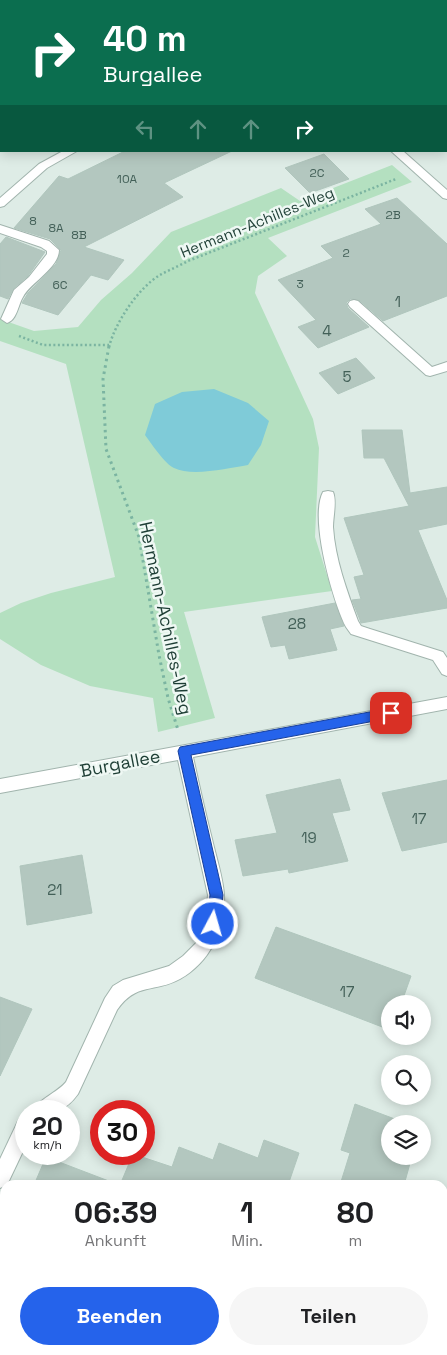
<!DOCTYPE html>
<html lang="de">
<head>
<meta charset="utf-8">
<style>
	:root { --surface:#fff; --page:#f6f6f6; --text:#202124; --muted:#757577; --accent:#2563eb }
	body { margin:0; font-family:"Space Grotesk",sans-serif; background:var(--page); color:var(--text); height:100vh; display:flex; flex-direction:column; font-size:19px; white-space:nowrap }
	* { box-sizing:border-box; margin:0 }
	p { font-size:16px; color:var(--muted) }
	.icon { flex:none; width:28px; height:28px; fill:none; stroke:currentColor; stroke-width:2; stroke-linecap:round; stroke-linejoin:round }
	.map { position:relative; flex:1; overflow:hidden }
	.side { position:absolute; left:0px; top:1180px; width:448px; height:175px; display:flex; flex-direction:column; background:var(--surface); border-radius:15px 15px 0 0; box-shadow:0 2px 12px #0003 }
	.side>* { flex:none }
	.hud { position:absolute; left:0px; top:0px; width:448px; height:152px; box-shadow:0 2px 12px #0003; background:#0b6e4f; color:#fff; overflow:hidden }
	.controls { position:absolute; left:381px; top:995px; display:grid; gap:10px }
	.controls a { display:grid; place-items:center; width:50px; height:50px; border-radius:50%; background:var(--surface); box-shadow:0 2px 12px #0003; font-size:25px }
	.speed { position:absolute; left:15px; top:1100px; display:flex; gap:10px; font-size:25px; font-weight:700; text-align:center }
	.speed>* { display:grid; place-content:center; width:65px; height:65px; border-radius:50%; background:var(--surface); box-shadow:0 2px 12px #0003; line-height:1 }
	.speed small { font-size:12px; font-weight:400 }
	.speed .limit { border:8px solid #d22; background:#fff; color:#111 }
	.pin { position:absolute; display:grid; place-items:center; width:42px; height:42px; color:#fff; margin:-21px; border-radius:10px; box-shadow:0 2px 8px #0006 }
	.me { position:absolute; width:55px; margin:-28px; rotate:6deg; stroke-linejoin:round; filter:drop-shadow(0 0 4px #0008) }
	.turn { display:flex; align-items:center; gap:18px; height:105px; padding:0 20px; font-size:22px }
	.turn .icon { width:65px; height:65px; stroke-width:2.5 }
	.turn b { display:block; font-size:35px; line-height:42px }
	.lanes { display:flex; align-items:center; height:48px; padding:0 20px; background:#0003; justify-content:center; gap:25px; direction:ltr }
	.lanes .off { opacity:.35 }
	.eta { display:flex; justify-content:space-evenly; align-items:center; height:85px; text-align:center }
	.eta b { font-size:30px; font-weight:800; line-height:35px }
	.action { display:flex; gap:10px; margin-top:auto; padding:10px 20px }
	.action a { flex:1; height:58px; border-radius:30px; background:var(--accent); color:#fff; font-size:20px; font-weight:800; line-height:58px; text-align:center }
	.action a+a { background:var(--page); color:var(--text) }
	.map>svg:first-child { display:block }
</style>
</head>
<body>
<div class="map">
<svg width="447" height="1355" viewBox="0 0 447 1355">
	<rect width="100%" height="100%" fill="#deece6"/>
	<!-- green -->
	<g fill="#b4e0c0">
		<path d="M392 165 412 182 268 238 287 256 258 276 255 293 313 419 319 448 315 537 332 591 184 612 215 718 158 732 153 698 90 686 41 665 0 639V613L21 603 51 593 115 577 66 364 0 341V319L34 331 78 327 101 300 132 273 171 232 281 188 300 201Z"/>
		<path d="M442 1251H447V1355H0V1347L5 1346V1350H442Z"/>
	</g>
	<!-- water -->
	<path fill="#7fcbd8" d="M214 389 248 403 269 421 261 445 248 465C229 468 192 477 174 468 165 464 151 443 145 435L155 404 182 392Z"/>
	<!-- building -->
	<g fill="#b3c7bf" stroke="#b0c6bd">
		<path d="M125 151H232L164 183 183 197 84 247 124 260 108 280 91 275 58 315 22 303 28 293 56 264 61 250 50 239 14 228 59 176 68 179Z"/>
		<path d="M324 154 349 179 310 193 285 168Z"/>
		<path d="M397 198 447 244V296L383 321 359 300 350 299 346 303 348 308 369 327 318 348 298 327 316 320 278 280 333 258 321 246 381 224 365 209Z"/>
		<path d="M6 237 45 252 28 276 13 289 8 299 0 296V244Z"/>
		<path d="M356 358 375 378 338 394 319 373Z"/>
		<path d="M362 430H402L410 493 447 487V524L418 530 447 600V608L361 623 360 620 352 600 361 599 354 577 364 575 344 518 409 506 384 458H364Z"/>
		<path d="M335 603 344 626 330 629 337 650 289 659 285 645 271 647 262 617Z"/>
		<path d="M340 779 350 810 332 813 348 861 289 873 288 869 243 876 235 840 277 833 266 795Z"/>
		<path d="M447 780V842L402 851 382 793Z"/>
		<path d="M82 855 92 913 27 925 20 866Z"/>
		<path d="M276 927 411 976 401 1004H390V1030L255 978Z"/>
		<path d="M0 997 32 1009 0 1076Z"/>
		<path d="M355 1104 408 1124H390V1156H412L404 1185H340L350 1153 341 1150Z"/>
		<path d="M264 1140 299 1153 288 1185H120L133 1154 172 1167 179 1147 213 1160 219 1143 258 1158Z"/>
		<path d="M46 1157 114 1183V1185H34Z"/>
	</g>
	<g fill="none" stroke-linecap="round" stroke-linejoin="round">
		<defs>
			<g id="minor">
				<path d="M213 0H224L225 1H214Z"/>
				<rect x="0" y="42" width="1" height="6"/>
				<path d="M63 151H77L47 168 4 206 0 207V198L39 164Z"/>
				<path d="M391 151H403L447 190V199L443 198Z"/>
				<path d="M0 225 49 241 59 250C59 268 30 283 23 297 18 305 17 320 7 323L1 319 14 290 29 277 47 254V251L41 247 0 233Z"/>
				<path d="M354 300 358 301 432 367 447 362V371L430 376 426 375 350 307 348 304 350 301Z"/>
				<path d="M328 491 333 492C337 501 333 517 333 527 335 559 347 591 358 621L361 626 370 629 443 652 447 658V676L442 674 433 660 351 634 346 627C333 602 309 518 323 492Z"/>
				<path d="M447 697V709L193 757C199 784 205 812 212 839 216 857 223 877 224 895 226 929 210 962 180 979 155 993 136 982 117 1010L78 1094C64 1113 56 1111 34 1111 38 1099 57 1093 66 1082L105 998 113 986 123 980 169 966 183 956 198 941 205 923 208 895 178 760 0 793V779Z"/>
				<path d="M26 1117V1145L7 1185 0 1188V1159L19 1119Z"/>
			</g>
		</defs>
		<!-- minor casing -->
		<use href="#minor" stroke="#a1b4ad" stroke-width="2"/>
		<!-- path-far1 -->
		<g stroke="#7bb4a1" stroke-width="2.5" stroke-dasharray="2 2.5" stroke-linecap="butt">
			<path d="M19 336 43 345H109"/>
			<path d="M109 347C115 323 138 288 160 275 169 270 179 266 188 261L396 179"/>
		</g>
		<!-- path -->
		<path stroke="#7bb4a1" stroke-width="3" stroke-dasharray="2.5 4" stroke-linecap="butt" d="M109 346 103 379 106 449 139 537 159 655 168 698 178 730"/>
		<!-- minor -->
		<use href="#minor" fill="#fff" fill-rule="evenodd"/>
	</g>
	<!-- route -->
	<path fill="#2563eb" stroke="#184099" d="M391 708 395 710 397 713 395 716 391 718 191 755 223 895 220 924 218 928 213 929 209 928 207 924 210 895 178 751 180 747Z"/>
	<g text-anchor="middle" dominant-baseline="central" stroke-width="5" stroke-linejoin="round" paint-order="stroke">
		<!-- far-number labels -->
		<g font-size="12" fill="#436058">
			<text x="317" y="173">2C</text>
			<text x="127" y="179">10A</text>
			<text x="393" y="215">2B</text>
			<text x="33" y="221">8</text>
			<text x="56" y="228">8A</text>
			<text x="79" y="235">8B</text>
			<text x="346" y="253">2</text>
			<text x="300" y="284">3</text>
			<text x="60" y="285">6C</text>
		</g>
		<!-- far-street labels -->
		<g font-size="15" fill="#1e3e35" stroke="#eff8f4">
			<text transform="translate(257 222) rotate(-22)">Hermann-Achilles-Weg</text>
		</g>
		<!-- number labels -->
		<g font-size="15" fill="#436058">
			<text x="398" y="301">1</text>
			<text x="327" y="330">4</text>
			<text x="347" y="376">5</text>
			<text x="297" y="623">28</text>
			<text x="419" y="818">17</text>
			<text x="309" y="837">19</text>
			<text x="55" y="889">21</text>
			<text x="347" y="991">17</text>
		</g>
		<!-- street labels -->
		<g font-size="18" fill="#1e3e35" stroke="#eff8f4">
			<text transform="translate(166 618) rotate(78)">Hermann-Achilles-Weg</text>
			<text transform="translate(120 763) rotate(-11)">Burgallee</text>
		</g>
	</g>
</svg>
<div class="controls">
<a><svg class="icon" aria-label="sound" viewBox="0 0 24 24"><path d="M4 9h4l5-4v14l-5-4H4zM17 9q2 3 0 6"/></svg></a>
<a><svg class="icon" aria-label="search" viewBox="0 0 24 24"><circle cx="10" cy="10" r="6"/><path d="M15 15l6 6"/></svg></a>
<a><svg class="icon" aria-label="layers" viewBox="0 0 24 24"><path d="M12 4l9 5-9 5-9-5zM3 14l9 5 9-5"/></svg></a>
</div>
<div class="speed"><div>20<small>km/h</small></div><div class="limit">30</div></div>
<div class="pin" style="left:391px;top:713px;background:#d93025"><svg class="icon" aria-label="arrive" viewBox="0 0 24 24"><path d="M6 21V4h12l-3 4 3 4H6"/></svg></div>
<svg class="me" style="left:213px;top:924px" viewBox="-20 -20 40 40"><circle r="17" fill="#2563eb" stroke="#fff" stroke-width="3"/><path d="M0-11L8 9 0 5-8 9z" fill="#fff"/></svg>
<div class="hud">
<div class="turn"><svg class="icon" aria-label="right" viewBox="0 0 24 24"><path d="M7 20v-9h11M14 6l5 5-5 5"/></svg><div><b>40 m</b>Burgallee</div></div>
<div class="lanes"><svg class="icon off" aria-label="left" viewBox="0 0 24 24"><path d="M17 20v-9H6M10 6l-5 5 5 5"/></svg><svg class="icon off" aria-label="ahead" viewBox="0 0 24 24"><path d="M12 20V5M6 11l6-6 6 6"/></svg><svg class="icon off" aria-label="ahead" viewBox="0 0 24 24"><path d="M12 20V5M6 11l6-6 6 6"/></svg><svg class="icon" aria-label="right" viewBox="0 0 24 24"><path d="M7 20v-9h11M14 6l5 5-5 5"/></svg></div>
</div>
<section class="side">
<div class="eta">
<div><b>06:39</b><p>Ankunft</p></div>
<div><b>1</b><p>Min.</p></div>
<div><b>80</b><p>m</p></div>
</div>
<div class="action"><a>Beenden</a><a>Teilen</a></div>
</section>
</div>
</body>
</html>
